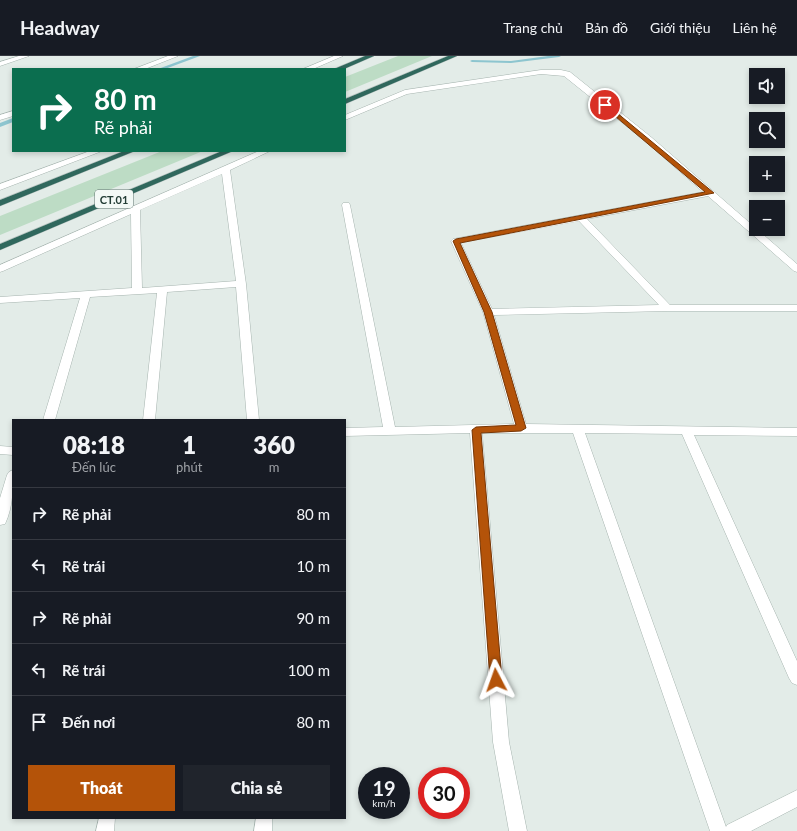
<!DOCTYPE html>
<html lang="vi">
<head>
<meta charset="utf-8">
<style>
	:root { --surface:#171b24; --page:#20242c; --text:#f1f3f6; --muted:#9ea1a6; --line:#363941; --accent:#b45309 }
	body { margin:0; font-family:Lato,sans-serif; background:var(--page); color:var(--text); height:100vh; display:flex; flex-direction:column; font-size:15px; white-space:nowrap }
	* { box-sizing:border-box; margin:0 }
	p { font-size:13px; color:var(--muted) }
	.icon { flex:none; width:22px; height:22px; fill:none; stroke:currentColor; stroke-width:2; stroke-linecap:round; stroke-linejoin:round }
	.map { position:relative; flex:1; overflow:hidden }
	.details { position:absolute; left:12px; top:363px; width:334px; height:400px; display:flex; flex-direction:column; background:var(--surface); border-radius:0px; box-shadow:0 2px 6px #0003 }
	.details>* { flex:none }
	.hud { position:absolute; left:12px; top:12px; width:334px; height:84px; border-radius:0px; box-shadow:0 2px 6px #0003; background:#0b6e4f; color:#fff; overflow:hidden }
	.fabs { position:absolute; left:749px; top:12px; display:grid; gap:8px }
	.fabs a { display:grid; place-items:center; width:36px; height:36px; border-radius:0px; background:var(--surface); box-shadow:0 2px 6px #0003; font-size:20px }
	.speed { position:absolute; left:358px; top:711px; display:flex; gap:8px; font-size:20px; font-weight:700; text-align:center }
	.speed>* { display:grid; place-content:center; width:52px; height:52px; border-radius:50%; background:var(--surface); box-shadow:0 2px 6px #0003; line-height:1 }
	.speed small { font-size:10px; font-weight:400 }
	.speed .limit { border:6px solid #d22; background:#fff; color:#111 }
	.pin { position:absolute; display:grid; place-items:center; width:34px; height:34px; color:#fff; margin:-17px; border:2px solid #fff; border-radius:50%; box-shadow:0 1px 4px #0007 }
	.me { position:absolute; width:44px; margin:-22px; rotate:356deg; stroke-linejoin:round; filter:drop-shadow(0 0 3px #0008) }
	.turn { display:flex; align-items:center; gap:14px; height:84px; padding:0 16px; font-size:18px }
	.turn .icon { width:52px; height:52px; stroke-width:2.5 }
	.turn b { display:block; font-size:28px; line-height:34px }
	.eta { display:flex; justify-content:space-evenly; align-items:center; height:68px; text-align:center }
	.eta b { font-size:24px; font-weight:800; line-height:28px }
	.primary-button { display:flex; gap:8px; margin-top:auto; padding:8px 16px }
	.primary-button a { flex:1; height:46px; border-radius:0px; background:var(--accent); color:#fff; font-size:16px; font-weight:800; line-height:46px; text-align:center }
	.primary-button a+a { background:var(--page); color:var(--text) }
	ul { padding:0; list-style:none }
	li { display:flex; align-items:center; gap:12px; height:52px; padding:0 16px; border-top:1px solid var(--line) }
	li div { flex:1 }
	li b { display:block; font-size:15px }
	li em { font-style:normal }
	header { display:flex; align-items:center; gap:24px; box-sizing:border-box; height:56px; padding:0 20px; background:var(--surface); border-bottom:1px solid var(--line) }
	header strong { font-size:19px }
	nav { display:flex; gap:22px; margin-inline-start:auto; font-size:14px }
	.map>svg:first-child { display:block }
</style>
</head>
<body>
<header>
<strong>Headway</strong>
<nav><a>Trang chủ</a><a>Bản đồ</a><a>Giới thiệu</a><a>Liên hệ</a></nav>
</header>
<div class="map">
<svg width="797" height="775" viewBox="0 0 797 775">
	<rect width="100%" height="100%" fill="#e3ece8"/>
	<!-- green -->
	<g fill="#bddcc5">
		<path d="M398 0H432L345 36V21Z"/>
		<path d="M162 95H203L0 179V160Z"/>
	</g>
	<g fill="none" stroke-linecap="round" stroke-linejoin="round">
		<!-- stream -->
		<g fill="#8dc5cf" fill-rule="evenodd">
			<path d="M193 0H200L165 13H158Z"/>
			<path d="M548 0H561L559 1 511 7 472 6 470 5 472 4 511 5Z"/>
			<path d="M13 62V66L0 71V67Z"/>
		</g>
		<defs>
			<g id="minor">
				<path d="M19 0H29L0 10V6Z"/>
				<path d="M168 0H178L145 13H134Z"/>
				<path d="M334 0H343L313 13H303Z"/>
				<path d="M541 14H561L570 16 651 81 797 208V216L794 215 708 140 587 163 670 249H797V255H667L494 259 526 368 797 372V380L694 379 797 605V629L792 627 789 622 682 378 585 377 726 771 727 769 797 734V751L751 775H710L573 377H482L509 686 527 775H509L493 686 470 377 345 380V372L383 371 342 149 343 147H349L350 149 395 371 514 368 483 256 451 185 453 183 703 136 645 85 564 20 541 18 407 38 345 64V59L405 34ZM579 165 659 249 492 253 461 187Z"/>
				<path d="M13 55V60L0 64V59Z"/>
				<path d="M90 95H102L0 134V128Z"/>
				<path d="M259 95H270L230 114 246 228 259 364H247L236 231 167 236 155 364H143L157 237 90 241 55 364H43L80 242 0 247V241L132 232 131 158 3 215 0 216V209ZM222 118 236 225 142 232 140 154Z"/>
				<path d="M0 390 13 391V399L0 398Z"/>
				<path d="M13 414C13 433 13 451 5 468L0 469V442L7 419 9 416Z"/>
				<path d="M99 762H115L114 775H96Z"/>
				<path d="M256 762H272V775H254Z"/>
			</g>
			<g id="highway">
				<path d="M365 0H374L344 13H334Z"/>
				<path d="M448 0H457L345 48V43Z"/>
				<path d="M124 95H135L0 150V144Z"/>
				<path d="M222 95H233L0 194V188Z"/>
			</g>
		</defs>
		<!-- minor casing -->
		<use href="#minor" stroke="#a6b4af" stroke-width="1"/>
		<!-- highway casing -->
		<use href="#highway" stroke="#c1c9c7" stroke-width="1"/>
		<!-- minor -->
		<use href="#minor" fill="#fff" fill-rule="evenodd"/>
		<!-- highway -->
		<use href="#highway" fill="#30685d" fill-rule="evenodd"/>
	</g>
	<!-- route -->
	<path fill="#b45309" stroke="#753606" d="M605 47 714 137 460 187 492 256 526 372 521 375 481 377 502 624 500 628 496 629 492 628 490 624 472 374 476 371 516 369 484 256 453 185 456 183 705 136 603 50Z"/>
	<g text-anchor="middle" dominant-baseline="central" stroke-width="3" stroke-linejoin="round" paint-order="stroke">
		<!-- shield labels -->
		<rect fill="#f3f9f6" stroke="#617570" stroke-width="1" x="95" y="134" width="38" height="18" rx="3"/>
		<g font-size="11" font-weight="bold" fill="#233d36">
			<text x="114" y="143">CT.01</text>
		</g>
	</g>
</svg>
<div class="fabs">
<a><svg class="icon" aria-label="sound" viewBox="0 0 24 24"><path d="M4 9h4l5-4v14l-5-4H4zM17 9q2 3 0 6"/></svg></a>
<a><svg class="icon" aria-label="search" viewBox="0 0 24 24"><circle cx="10" cy="10" r="6"/><path d="M15 15l6 6"/></svg></a>
<a>+</a>
<a>−</a>
</div>
<div class="speed"><div>19<small>km/h</small></div><div class="limit">30</div></div>
<div class="pin" style="left:605px;top:49px;background:#d93025"><svg class="icon" aria-label="arrive" viewBox="0 0 24 24"><path d="M6 21V4h12l-3 4 3 4H6"/></svg></div>
<svg class="me" style="left:496px;top:624px" viewBox="-20 -20 40 40"><path d="M0-17L14 15 0 8-14 15z" fill="#b45309" stroke="#fff" stroke-width="4"/></svg>
<div class="hud">
<div class="turn"><svg class="icon" aria-label="right" viewBox="0 0 24 24"><path d="M7 20v-9h11M14 6l5 5-5 5"/></svg><div><b>80 m</b>Rẽ phải</div></div>
</div>
<section class="details">
<div class="eta">
<div><b>08:18</b><p>Đến lúc</p></div>
<div><b>1</b><p>phút</p></div>
<div><b>360</b><p>m</p></div>
</div>
<ul>
<li><svg class="icon" aria-label="right" viewBox="0 0 24 24"><path d="M7 20v-9h11M14 6l5 5-5 5"/></svg><div><b>Rẽ phải</b></div><em>80 m</em></li>
<li><svg class="icon" aria-label="left" viewBox="0 0 24 24"><path d="M17 20v-9H6M10 6l-5 5 5 5"/></svg><div><b>Rẽ trái</b></div><em>10 m</em></li>
<li><svg class="icon" aria-label="right" viewBox="0 0 24 24"><path d="M7 20v-9h11M14 6l5 5-5 5"/></svg><div><b>Rẽ phải</b></div><em>90 m</em></li>
<li><svg class="icon" aria-label="left" viewBox="0 0 24 24"><path d="M17 20v-9H6M10 6l-5 5 5 5"/></svg><div><b>Rẽ trái</b></div><em>100 m</em></li>
<li><svg class="icon" aria-label="arrive" viewBox="0 0 24 24"><path d="M6 21V4h12l-3 4 3 4H6"/></svg><div><b>Đến nơi</b></div><em>80 m</em></li>
</ul>
<div class="primary-button"><a>Thoát</a><a>Chia sẻ</a></div>
</section>
</div>
</body>
</html>
